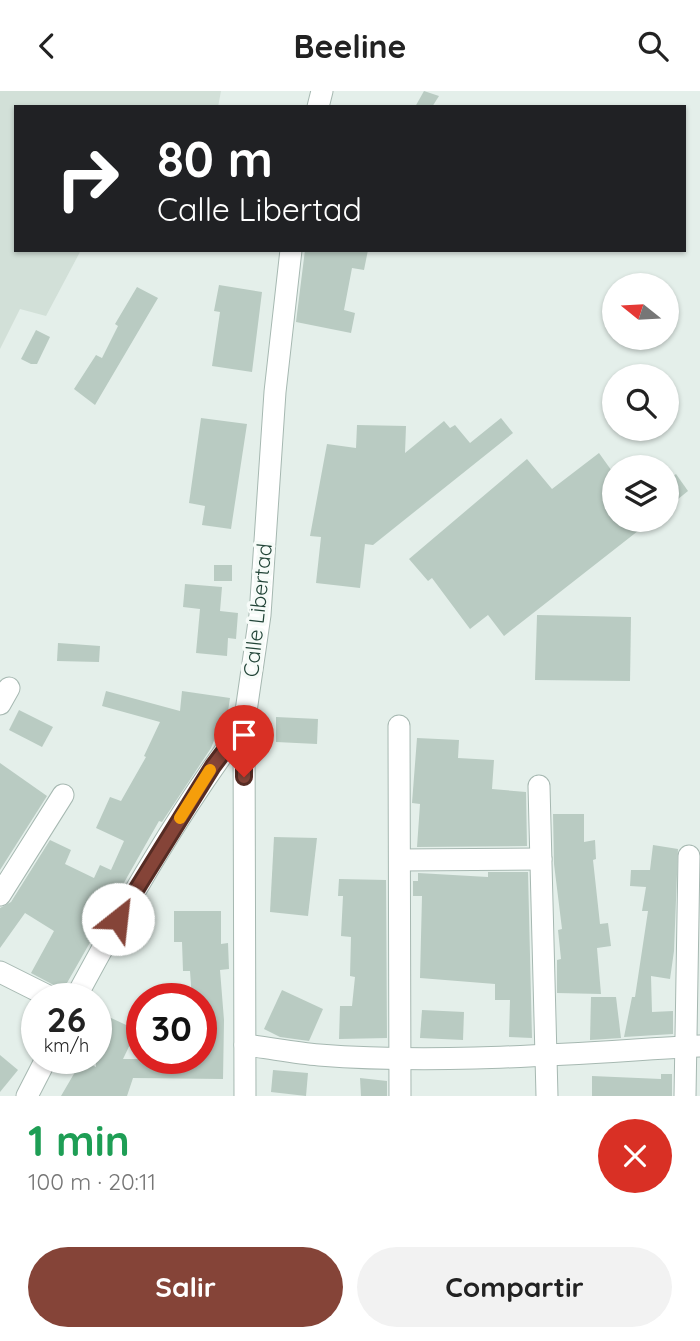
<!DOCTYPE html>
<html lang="es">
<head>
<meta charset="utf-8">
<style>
	:root { --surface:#fff; --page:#f2f2f2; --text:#222; --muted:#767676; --accent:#854438 }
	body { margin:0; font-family:Quicksand,sans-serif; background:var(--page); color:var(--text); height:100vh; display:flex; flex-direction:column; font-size:26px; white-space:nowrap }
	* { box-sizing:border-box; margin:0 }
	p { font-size:23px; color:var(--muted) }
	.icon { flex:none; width:38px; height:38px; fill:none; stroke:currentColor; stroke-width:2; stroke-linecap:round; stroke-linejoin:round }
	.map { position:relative; height:1005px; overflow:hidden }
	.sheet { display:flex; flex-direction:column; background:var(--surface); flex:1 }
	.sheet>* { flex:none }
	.hud { position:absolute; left:14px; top:14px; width:672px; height:147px; border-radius:0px; box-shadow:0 2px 5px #0004; background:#202124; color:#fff; overflow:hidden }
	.needle { width:46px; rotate:288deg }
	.fabs { position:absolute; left:602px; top:182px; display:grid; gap:14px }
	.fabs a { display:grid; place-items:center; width:77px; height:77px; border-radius:50%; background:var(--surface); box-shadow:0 2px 5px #0004; font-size:35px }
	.speed { position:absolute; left:21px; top:892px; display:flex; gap:14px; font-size:35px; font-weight:700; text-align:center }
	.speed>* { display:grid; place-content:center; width:91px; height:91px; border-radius:50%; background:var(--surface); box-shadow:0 2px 5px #0004; line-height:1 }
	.speed small { font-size:18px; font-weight:400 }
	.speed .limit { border:10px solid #d22; background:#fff; color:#111 }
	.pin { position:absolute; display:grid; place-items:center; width:60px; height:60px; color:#fff; margin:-72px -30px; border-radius:50% 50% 50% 0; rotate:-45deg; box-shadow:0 0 7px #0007 }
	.pin .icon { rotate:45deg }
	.me { position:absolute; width:77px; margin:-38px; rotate:29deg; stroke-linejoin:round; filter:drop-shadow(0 0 5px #0008) }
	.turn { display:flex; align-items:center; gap:24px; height:147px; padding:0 28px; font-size:32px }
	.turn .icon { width:91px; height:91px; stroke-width:2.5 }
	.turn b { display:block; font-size:49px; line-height:60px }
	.round { display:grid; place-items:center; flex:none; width:74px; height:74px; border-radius:37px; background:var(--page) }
	.summary { display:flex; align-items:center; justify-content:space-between; height:119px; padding:0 28px }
	h1 { font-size:42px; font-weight:700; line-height:52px; color:#1e9e55 }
	.cta { display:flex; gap:14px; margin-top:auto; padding:14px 28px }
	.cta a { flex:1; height:80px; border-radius:42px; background:var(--accent); color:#fff; font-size:28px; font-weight:700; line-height:80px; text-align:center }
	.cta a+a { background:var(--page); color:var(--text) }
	header { display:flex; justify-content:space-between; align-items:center; height:91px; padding:0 28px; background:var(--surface); font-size:32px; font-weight:700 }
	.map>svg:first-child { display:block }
</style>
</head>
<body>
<header><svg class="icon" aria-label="back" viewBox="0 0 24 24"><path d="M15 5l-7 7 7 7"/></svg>Beeline<svg class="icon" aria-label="search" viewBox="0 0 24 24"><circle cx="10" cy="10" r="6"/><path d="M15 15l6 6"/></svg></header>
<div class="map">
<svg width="700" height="1005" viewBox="0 0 700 1005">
	<rect width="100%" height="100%" fill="#e4efea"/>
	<!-- built -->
	<path fill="#d2e0d8" d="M0 0H221L218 16H16V159H81L46 225 20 218 0 258Z"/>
	<!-- building -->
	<g fill="#b9cbc2">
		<path d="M424 0 439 5 432 16H415Z"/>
		<path d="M305 159H368L364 179 352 177 344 219 355 222 351 242 296 231Z"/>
		<path d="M219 194 262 201 252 281 212 275 220 221 214 220Z"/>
		<path d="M137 196 158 207 95 314 74 298 96 264 102 267 118 235 115 233Z"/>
		<path d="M36 239 50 246 37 273H31L21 268Z"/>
		<path d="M201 327 247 333 231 438 202 434 205 415 189 412Z"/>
		<path d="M501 327 513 342 373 454 365 453 360 497 316 492 321 446 310 445 327 353 356 357 357 334 406 335 405 362 444 330 450 337 455 334 470 352Z"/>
		<path d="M599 362 614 383V429H652L504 545 488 524 470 538 432 487 428 490 409 468 527 368 552 398Z"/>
		<path d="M676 383 688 400 667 417V390Z"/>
		<rect x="214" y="474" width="18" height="16"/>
		<path d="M185 493 222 496 220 520 238 522 236 548 228 547 227 565 196 562 200 518 183 516Z"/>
		<path d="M537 524 631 526 630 590 535 589Z"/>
		<path d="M58 552 100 555 99 571 57 570Z"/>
		<path d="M106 600 180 620 182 600 230 607 227 627H224L220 642H217L211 657 162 731 159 730 63 899 31 882 54 840 25 822 0 857V817L11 811 50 749 71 759 65 773 94 787 100 774 111 779 124 750 96 737 110 706 121 710 146 666 144 665 160 631 102 615Z"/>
		<path d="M19 619 53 636 42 656 9 639Z"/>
		<path d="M276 626 318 628 317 653 276 651Z"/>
		<path d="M417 647 459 649 458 667 494 669 492 698 526 701 527 755 417 756 420 713 412 712Z"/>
		<path d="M0 672 47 705 0 779Z"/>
		<path d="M553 723H584V751L595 749 596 768 593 769 600 833 608 832 611 855 597 857 601 903 557 902V869L561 868 558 839 562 838 554 773Z"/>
		<path d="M274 746 317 747 308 825 270 821Z"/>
		<path d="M653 754 678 758 674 860 670 888 651 885 652 921 673 920V943L624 946 632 906H635L648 820H642L646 796 630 795 631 779H650Z"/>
		<path d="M488 781H528L532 947 509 946 510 909H495V893L420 887 422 805H413V790H418V782L488 786Z"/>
		<path d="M339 788 386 789 387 947 339 948 340 915H352L355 886 350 885 351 846 341 845 343 805H338Z"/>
		<path d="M174 820H221V853L228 852 229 878 220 879 224 929 223 988 133 987 127 1005H61L82 969 96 976V920L137 939 123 968H201V908H192L190 880H183L182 851H174Z"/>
		<path d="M282 899 323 918 309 950 280 946 264 938Z"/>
		<path d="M591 906H616L621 947 590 949Z"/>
		<path d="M422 919 464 921 463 949 420 947Z"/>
		<path d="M0 964 18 979 0 1001Z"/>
		<path d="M273 979 308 982 306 1005 271 1001Z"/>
		<path d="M661 983H672V1005H592V985L661 988Z"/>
		<path d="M360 987 387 990V1005H361Z"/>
	</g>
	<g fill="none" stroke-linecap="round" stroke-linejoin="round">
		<defs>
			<g id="minor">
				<path d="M318 16 322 0"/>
				<path d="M0 613 9 597"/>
				<path d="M399 635 400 1005"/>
				<path d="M539 695 547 1005"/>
				<path d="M400 769 541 768"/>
				<path d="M0 804 63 704"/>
				<path d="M0 881 54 908"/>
				<path d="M75 908C126 813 179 720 244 634"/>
				<path d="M245 954C270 957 295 962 319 964 446 974 574 962 700 955"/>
				<path d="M27 1005 46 968"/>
				<path d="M245 1005 244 634 260 524 275 301 291 159"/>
				<path d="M685 1005 689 765"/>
			</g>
		</defs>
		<!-- minor casing -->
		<use href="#minor" stroke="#a6b8b1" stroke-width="23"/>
		<!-- minor -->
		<use href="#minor" stroke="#fff" stroke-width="21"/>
	</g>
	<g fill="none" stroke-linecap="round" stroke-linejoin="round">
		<defs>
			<path id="route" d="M118 828 213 675 244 634V686"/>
		</defs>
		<!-- route casing -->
		<use href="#route" stroke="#562c24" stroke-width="18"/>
		<!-- route -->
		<use href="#route" stroke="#854438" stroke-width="12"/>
		<!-- slow -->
		<path stroke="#f59e0b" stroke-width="12" d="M180 727 210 679"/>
	</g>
	<g text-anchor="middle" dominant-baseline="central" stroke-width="7" stroke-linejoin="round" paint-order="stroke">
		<!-- street labels -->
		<g font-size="21" fill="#214437" stroke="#f6fbf8">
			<text transform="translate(257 519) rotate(-84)">Calle Libertad</text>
		</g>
	</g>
</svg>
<div class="fabs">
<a><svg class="needle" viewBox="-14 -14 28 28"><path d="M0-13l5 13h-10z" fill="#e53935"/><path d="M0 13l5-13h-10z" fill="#767676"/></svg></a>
<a><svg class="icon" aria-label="search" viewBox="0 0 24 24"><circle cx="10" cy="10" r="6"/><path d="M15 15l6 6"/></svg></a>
<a><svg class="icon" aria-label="layers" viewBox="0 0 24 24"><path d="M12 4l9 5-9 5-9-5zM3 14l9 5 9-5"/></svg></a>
</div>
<div class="speed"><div>26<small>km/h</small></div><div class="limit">30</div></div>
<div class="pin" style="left:244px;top:686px;background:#d93025"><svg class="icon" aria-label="arrive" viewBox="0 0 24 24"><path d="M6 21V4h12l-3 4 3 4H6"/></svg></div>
<svg class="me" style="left:118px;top:828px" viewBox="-20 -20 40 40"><circle r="19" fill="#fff"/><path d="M0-13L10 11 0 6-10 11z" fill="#854438"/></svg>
<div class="hud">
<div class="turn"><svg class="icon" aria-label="right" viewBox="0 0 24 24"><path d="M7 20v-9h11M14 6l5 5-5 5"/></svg><div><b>80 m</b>Calle Libertad</div></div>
</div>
</div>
<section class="sheet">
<div class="summary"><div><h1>1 min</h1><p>100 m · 20:11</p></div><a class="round" style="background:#d93025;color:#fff"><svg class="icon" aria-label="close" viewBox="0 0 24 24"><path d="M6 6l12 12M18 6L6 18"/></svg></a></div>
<div class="cta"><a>Salir</a><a>Compartir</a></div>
</section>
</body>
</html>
